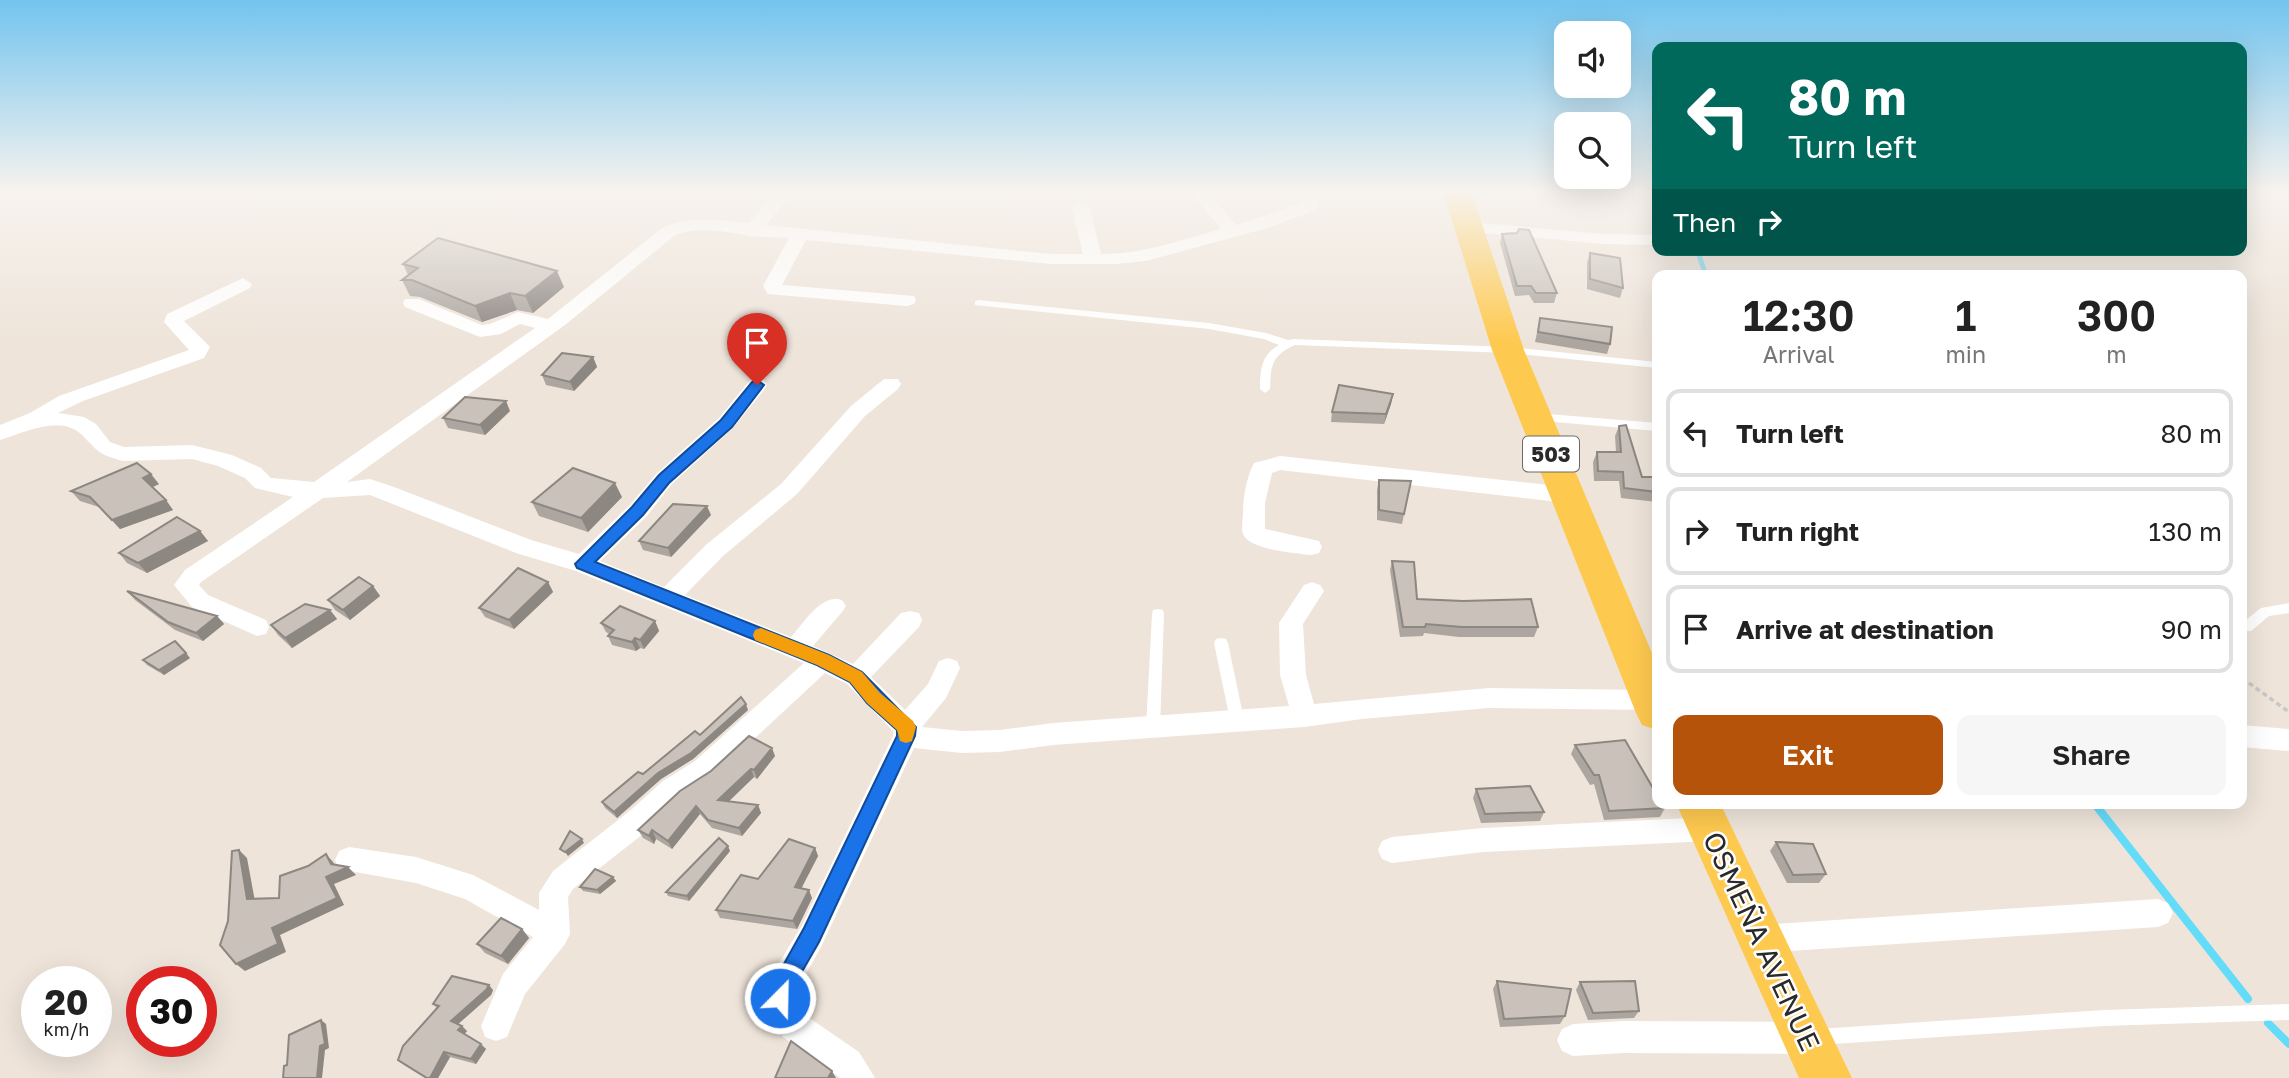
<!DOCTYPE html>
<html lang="en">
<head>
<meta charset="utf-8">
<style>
	:root { --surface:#fff; --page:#f6f6f6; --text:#222; --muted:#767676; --line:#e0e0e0; --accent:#b45309 }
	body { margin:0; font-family:"Golos Text",sans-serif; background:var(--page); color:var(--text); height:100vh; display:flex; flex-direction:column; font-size:26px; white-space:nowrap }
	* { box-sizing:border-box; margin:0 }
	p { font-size:23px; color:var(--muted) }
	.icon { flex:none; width:38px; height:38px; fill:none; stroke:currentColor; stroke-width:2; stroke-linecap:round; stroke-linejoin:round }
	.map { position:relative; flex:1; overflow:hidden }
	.panel { position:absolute; left:1652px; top:270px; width:595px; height:539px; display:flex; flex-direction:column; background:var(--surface); border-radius:14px; box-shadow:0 7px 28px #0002 }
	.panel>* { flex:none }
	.banner { position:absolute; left:1652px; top:42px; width:595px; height:214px; border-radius:14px; box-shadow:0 7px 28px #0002; background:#00695c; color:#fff; overflow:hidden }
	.controls { position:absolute; left:1554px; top:21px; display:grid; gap:14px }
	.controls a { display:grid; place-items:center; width:77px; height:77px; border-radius:14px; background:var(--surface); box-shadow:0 7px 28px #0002; font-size:35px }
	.speed { position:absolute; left:21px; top:966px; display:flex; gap:14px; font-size:35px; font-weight:700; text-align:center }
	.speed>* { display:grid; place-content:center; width:91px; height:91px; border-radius:50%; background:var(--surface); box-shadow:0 7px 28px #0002; line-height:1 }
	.speed small { font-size:18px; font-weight:400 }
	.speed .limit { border:10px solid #d22; background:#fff; color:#111 }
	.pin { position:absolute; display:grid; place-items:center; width:60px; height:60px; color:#fff; margin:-72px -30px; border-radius:50% 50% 50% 0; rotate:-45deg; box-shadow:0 0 7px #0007 }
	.pin .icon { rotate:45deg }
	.me { position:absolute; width:77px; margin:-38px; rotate:23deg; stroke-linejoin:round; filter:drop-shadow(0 0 5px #0008) }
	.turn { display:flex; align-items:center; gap:24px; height:147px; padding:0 21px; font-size:32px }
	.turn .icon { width:91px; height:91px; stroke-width:2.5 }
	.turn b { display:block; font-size:49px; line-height:60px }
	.then { display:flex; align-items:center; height:66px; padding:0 21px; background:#0003; gap:14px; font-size:26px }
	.eta { display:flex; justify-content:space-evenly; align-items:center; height:119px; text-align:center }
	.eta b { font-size:42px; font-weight:600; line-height:49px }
	.action { display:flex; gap:14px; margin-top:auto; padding:14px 21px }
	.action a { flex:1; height:80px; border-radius:14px; background:var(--accent); color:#fff; font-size:28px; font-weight:600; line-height:80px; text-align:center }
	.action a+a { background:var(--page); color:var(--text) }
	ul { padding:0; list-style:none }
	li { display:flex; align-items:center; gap:21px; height:88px; margin:0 14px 10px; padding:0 7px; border:4px solid var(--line); border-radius:14px }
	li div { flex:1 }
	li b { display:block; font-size:26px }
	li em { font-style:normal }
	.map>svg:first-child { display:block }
</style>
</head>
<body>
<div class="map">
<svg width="2289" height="1078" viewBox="0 0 2289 1078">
	<rect width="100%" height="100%" fill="#eee4da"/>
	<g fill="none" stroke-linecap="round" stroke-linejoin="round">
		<!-- stream-far1 -->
		<path stroke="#63dcfa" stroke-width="5" d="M1697 250 1706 275"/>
		<!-- stream -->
		<g stroke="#63dcfa" stroke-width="8">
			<path d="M2094 803 2248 999"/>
			<path d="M2268 1023 2289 1044"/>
		</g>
		<!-- path -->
		<path stroke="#c8c8c8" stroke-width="3.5" stroke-dasharray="5 3.5" stroke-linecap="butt" d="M2242 678 2289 712"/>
		<!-- service -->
		<g fill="#fff" fill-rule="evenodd">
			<path d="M979 300 1209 323 1266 333 1288 340 1294 339 1508 347 1657 362V368L1508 353 1295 345C1271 356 1271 365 1270 389L1265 393 1260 389C1260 370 1261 355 1279 345L1264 339 1209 329 975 305V301Z"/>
			<path d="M1536 413 1657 423V431L1532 420 1530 417Z"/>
			<path d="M2289 603V613L2269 616 2251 631H2242V623L2261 608Z"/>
			<path d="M1158 609 1163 610 1164 614 1160 727 1158 731 1153 733 1148 731 1146 727 1152 614 1153 610Z"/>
			<path d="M1221 638 1226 639 1228 643 1244 720 1242 724 1237 726 1232 724 1230 720 1214 643 1216 639Z"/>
			<path d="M2289 1004V1020L2104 1026 1818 1045 1812 1043 1810 1037 1812 1031 1818 1029 2104 1010Z"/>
		</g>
		<!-- minor -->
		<g fill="#fff" fill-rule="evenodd">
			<path d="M779 191H798L782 205 766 225 1051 254H1083L1072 208 1081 203 1090 208 1101 254C1143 254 1181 240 1221 229L1190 191H1207L1236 225 1302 203 1307 191H1323L1315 210 1267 228 1146 261 1115 264H1051L806 240 782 285 914 296 916 300 914 304 907 306 768 294 763 286 789 238C776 237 762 237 750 236 725 232 699 224 674 236L565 325 347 482 370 479 394 487 531 540 579 554 630 505 656 474 719 418 750 380H764L767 385 764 390 733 428 672 484 646 517 600 561 664 587 707 544 781 484 851 406 884 379H898L901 384 898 389 865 416 797 494 723 556 685 595 791 637C804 623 821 593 842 600L846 606 842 612 813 646 853 664 901 613 910 611 919 613 922 620 919 627 871 677 905 710 928 684 939 661 948 658 957 661 960 668 946 698 922 727 962 731 1000 730 1053 723 1289 706 1280 675 1279 623 1304 585 1312 582 1320 585 1324 591 1303 624 1306 675 1314 704 1489 688 1651 690 1657 692V708L1651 710 1489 708 1362 719 1304 727 1053 745 1000 752 962 753 914 748 822 945 801 983 796 997 805 1015 859 1052 875 1078H840L783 1037 766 998 776 968 802 925 893 736V731L847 684 825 673 713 777 683 797 652 827 573 889 568 897 570 934 565 944 525 994 507 1037 496 1041 485 1037 481 1026 503 974 533 937 465 899 416 883 339 869 335 860 339 851 349 847 416 857 473 875 539 910V893L553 871 632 809 663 781 695 761 804 663 576 571 516 553 370 495 323 498 201 582 199 585 208 595 266 620 269 627 266 634 257 636 192 607 174 585 185 570 293 497 255 488 245 478 218 466 192 459 123 461C98 454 100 453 83 436 61 413 24 433 0 440V425L30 413 59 396 189 350 164 322 167 314 243 278 252 284 250 288 184 321 210 347 204 358 83 401 58 413 84 417 96 424 110 442 124 447 192 445 232 455 261 468 271 478 314 482 535 328 520 324 501 334 480 337 405 307 403 303 405 299H419L482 325 490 324 518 312 548 319 662 228C691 215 718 220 749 223L770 197Z"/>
			<path d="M1469 222 1604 234 1657 235V245L1604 244 1463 231 1460 227Z"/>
			<path d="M1280 456 1567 487 1575 489 1578 495 1575 501 1567 503 1280 470 1272 473 1265 503V529L1319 541 1322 547 1319 553 1311 555C1296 553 1249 550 1243 534 1241 528 1243 518 1243 512 1243 497 1247 476 1254 463Z"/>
			<path d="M2242 725 2289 729V751L2242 747Z"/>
			<path d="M1710 817 1720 820 1724 829 1720 838 1710 841 1483 852 1392 863 1382 859 1378 850 1382 841 1392 837 1483 828Z"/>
			<path d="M2158 899 2168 903 2173 913 2168 923 2158 927 1760 953 1750 949 1745 939 1750 929 1760 925Z"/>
			<path d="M1624 1021 1805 1022 1816 1027 1821 1038 1816 1049 1805 1054 1624 1053 1573 1056 1562 1051 1557 1040 1562 1029 1573 1024Z"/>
		</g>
		<!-- primary -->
		<g fill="#fec94f" fill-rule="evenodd">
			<path d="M1443 191H1471L1524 350 1657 665V730L1642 725 1636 713 1492 350Z"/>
			<path d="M1676 803H1720L1852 1078H1799Z"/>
		</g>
	</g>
	<!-- wall -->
	<g fill="#ada6a0">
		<path d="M1502 234 1557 293 1554 303H1534L1529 295 1515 296 1500 243Z"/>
		<path d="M1590 253 1623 288 1620 298 1587 289V262Z"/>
		<path d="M403 264 564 287 533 313 517 310 482 322 420 297 410 296 402 280 408 275Z"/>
		<path d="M1540 318 1610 344 1607 354 1535 342Z"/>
		<path d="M593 357 597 367 574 391 546 385 542 375Z"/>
		<path d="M1393 394 1391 404 1384 424 1331 422 1332 412Z"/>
		<path d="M510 411 485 435 448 428 443 418Z"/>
		<path d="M1619 426 1642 477H1657V502L1621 498 1619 481H1594L1593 462 1597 452H1616L1615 436Z"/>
		<path d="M1379 480 1411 481 1402 524 1377 520V490Z"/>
		<path d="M159 484 152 487 173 510 120 529 99 507 80 501 71 491Z"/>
		<path d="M622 497 588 532 539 516 532 502Z"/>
		<path d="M711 515 671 557 643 550 639 541Z"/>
		<path d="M200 531 208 541 147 573 127 563 119 553Z"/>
		<path d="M1392 561 1417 599 1538 627 1534 637H1459L1424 633 1423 636 1400 637 1390 570Z"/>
		<path d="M548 582 553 592 514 629 485 617 479 608Z"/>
		<path d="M373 586 380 596 350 620 335 610 328 600Z"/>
		<path d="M127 591 217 616 224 624 203 641 175 630 135 600Z"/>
		<path d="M330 610 337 619 292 648 278 635 271 625Z"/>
		<path d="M655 621 659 631 644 649 640 648 636 651 612 645 608 636 609 634 606 632 601 623Z"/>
		<path d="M190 658 164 675 147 665 143 660Z"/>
		<path d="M748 710 693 759 661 779 617 818 605 808 602 802 700 735Z"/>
		<path d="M1575 745 1665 808 1660 817 1604 820 1594 784 1590 785 1571 754Z"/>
		<path d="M775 756 757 779 754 777 729 801 758 805 761 813 742 836 712 828 700 814 672 849 656 839 654 844 643 838 638 830Z"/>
		<path d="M1476 789 1544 812 1540 821 1481 823 1473 798Z"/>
		<path d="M1776 842 1826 874 1819 883H1787L1770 851Z"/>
		<path d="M815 848 818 856 801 888 812 898 797 929 720 918 716 910Z"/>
		<path d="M730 851 689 901 668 896 666 892Z"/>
		<path d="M613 877 616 881 600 894 583 891 580 887Z"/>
		<path d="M522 929 529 938 508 964 485 953 477 944Z"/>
		<path d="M1497 981 1565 1016 1560 1024 1500 1027 1493 989Z"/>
		<path d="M1580 982 1639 1011 1634 1018 1588 1020 1576 990Z"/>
		<path d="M493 990 491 995 458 1024 467 1031 464 1034 486 1049 476 1064 450 1057 438 1078H425L404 1065 398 1060 437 1008 433 1004Z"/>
	</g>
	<!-- shaded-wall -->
	<g fill="#8d8782">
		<path d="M557 271 564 287 533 313 525 296Z"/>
		<path d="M510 293 517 310 482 322 475 306Z"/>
		<path d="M593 357 597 367 574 391 570 382Z"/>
		<path d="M1393 394 1391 404 1384 424 1386 414Z"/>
		<path d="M506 401 510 411 485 435 480 425Z"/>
		<path d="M151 474 159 484 151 488 143 478Z"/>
		<path d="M615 483 622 497 588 532 581 518Z"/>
		<path d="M166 500 173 510 120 529 112 520Z"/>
		<path d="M707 506 711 515 671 557 668 548Z"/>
		<path d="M200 531 208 541 147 573 138 563Z"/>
		<path d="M548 582 553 592 514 629 509 620Z"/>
		<path d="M373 586 380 596 350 620 343 610Z"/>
		<path d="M330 610 337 619 292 648 285 638Z"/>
		<path d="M217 616 224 624 203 641 196 633Z"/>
		<path d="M655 621 659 631 644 649 640 640Z"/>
		<path d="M635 638 640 648 636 651 632 642Z"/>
		<path d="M186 653 190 658 164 675 159 670Z"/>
		<path d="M746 704 748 710 693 759 661 779 617 818 614 812 658 773Z"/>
		<path d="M772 748 775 756 757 779 754 770Z"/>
		<path d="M751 769 754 777 722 808 718 800Z"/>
		<path d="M758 805 761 813 742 836 739 828Z"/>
		<path d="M696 806 700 814 672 849 668 841Z"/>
		<path d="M652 830 656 839 654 844 649 836Z"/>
		<path d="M582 839 584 843 568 856 565 852Z"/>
		<path d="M728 846 730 851 689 901 687 896Z"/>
		<path d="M815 848 818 856 798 895 795 887Z"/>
		<path d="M239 850 247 858 256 907 247 899Z"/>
		<path d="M326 854 333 862 338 871 348 867 356 875 334 884 344 905 280 935 286 952 245 971 236 964 272 928 326 877Z"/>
		<path d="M613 877 616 881 600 894 597 890Z"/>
		<path d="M809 890 812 898 797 929 793 921Z"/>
		<path d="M522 929 529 938 508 964 501 956Z"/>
		<path d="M489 985 493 990 491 995 456 1026 451 1021Z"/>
		<path d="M321 1020 326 1024 329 1048 325 1050 322 1078H317Z"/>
		<path d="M462 1026 467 1031 463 1036 458 1030Z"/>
		<path d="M481 1044 486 1049 476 1064 471 1059Z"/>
		<path d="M444 1052 450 1057 438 1078H430Z"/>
		<path d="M832 1071 836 1078H828Z"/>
	</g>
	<!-- building -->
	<g fill="#c9c1ba" stroke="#8d8782" stroke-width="2">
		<path d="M1519 229 1529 230 1557 293H1536L1531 286H1517L1502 234 1517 233Z"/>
		<path d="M438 238 557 271 525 296 510 293 475 306 412 280H402L418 268 403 264Z"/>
		<path d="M1590 253 1620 258 1623 288 1590 279Z"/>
		<path d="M1540 318 1612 327 1610 344 1538 332Z"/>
		<path d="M562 353 593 357 570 382 542 375Z"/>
		<path d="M1339 385 1393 394 1386 414 1332 412Z"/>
		<path d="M465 397 506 401 480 425 443 418Z"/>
		<path d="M1626 425 1642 477H1657V492L1624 488 1623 472 1598 471 1597 452H1621L1619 426Z"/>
		<path d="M137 463 151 474 143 478 166 500 112 520 90 497 71 491Z"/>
		<path d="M573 468 615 483 581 518 532 502Z"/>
		<path d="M1379 480 1411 481 1404 514 1379 510Z"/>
		<path d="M673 504 707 506 668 548 639 541Z"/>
		<path d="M177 517 200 531 138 563 119 553Z"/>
		<path d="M1392 561 1414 562 1417 599 1463 601 1531 599 1538 627H1462L1426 624 1425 627H1403Z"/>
		<path d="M518 568 548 582 509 620 479 608Z"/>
		<path d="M359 577 373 586 343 610 328 600Z"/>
		<path d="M127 591 217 616 196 633 168 622Z"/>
		<path d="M305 604 330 610 285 638 271 625Z"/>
		<path d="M620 606 655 621 640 640 635 638 632 642 608 636 614 630 601 623Z"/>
		<path d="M175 641 186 653 159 670 143 660Z"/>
		<path d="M741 697 746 704 691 753 658 773 614 812 602 802 638 772 643 774 695 731 700 735Z"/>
		<path d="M749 736 772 748 754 770 751 769 718 800 758 805 739 828 708 820 696 806 668 841 652 830 649 836 638 830 680 791 711 771Z"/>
		<path d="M1625 740 1657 795V803H1662L1665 808 1609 811 1599 775H1594L1575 745Z"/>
		<path d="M1530 786 1544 812 1485 814 1476 789Z"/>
		<path d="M570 831 582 839 565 852 560 849Z"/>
		<path d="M719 838 728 846 687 896 666 892Z"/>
		<path d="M789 839 815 848 795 887 809 890 793 921 716 910 741 875 758 879Z"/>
		<path d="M1776 842 1813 844 1826 874 1793 875Z"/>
		<path d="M239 850 247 899 279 898 280 876 308 866 326 854 331 864 348 867 326 877 337 898 272 928 278 944 236 964 220 945 228 921 232 851Z"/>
		<path d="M595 869 613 877 597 890 580 887Z"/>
		<path d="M501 918 522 929 501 956 477 944Z"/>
		<path d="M452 976 489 985 486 990 451 1021 462 1026 458 1030 481 1044 471 1059 444 1052 430 1078H427L398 1060 403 1046 439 1006 433 1004Z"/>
		<path d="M1497 981 1571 989 1565 1016 1504 1019Z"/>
		<path d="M1635 981 1639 1011 1593 1013 1580 982Z"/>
		<path d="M321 1020 325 1044 320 1046 317 1078H283L284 1066 287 1065 289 1035Z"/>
		<path d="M791 1041 832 1071 828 1078H775Z"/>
	</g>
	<!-- sky -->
	<linearGradient id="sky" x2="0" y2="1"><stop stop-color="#73c4ef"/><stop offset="0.56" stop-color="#f7f3ee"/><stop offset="1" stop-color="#f7f3ee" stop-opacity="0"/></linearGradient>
	<rect width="2289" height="342" fill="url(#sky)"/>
	<!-- route -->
	<path fill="#1a73e8" stroke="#114b97" stroke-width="2" d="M757 380 764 385 732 427 669 483 643 515 595 562 829 655 862 672 916 727 915 736 819 942 796 982 788 1006 780 1009 773 1006 770 998 780 971 804 928 897 736V730L867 703 850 682 817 665 577 568 575 564 632 507 659 475 721 420 752 382Z"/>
	<!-- slow -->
	<path fill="#f59e0b" d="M761 628 829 655 862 672 880 693 913 721 916 727 912 741 906 743 900 741 897 730 867 703 850 682 817 665 755 640 753 635 755 630Z"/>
	<g text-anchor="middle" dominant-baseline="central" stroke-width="5" stroke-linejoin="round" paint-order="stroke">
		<!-- shield labels -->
		<rect fill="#fff" stroke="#6a6a6a" stroke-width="2" x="1523" y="436.5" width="56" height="35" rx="5"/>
		<g font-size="21" font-weight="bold" fill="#2a2a2a">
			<text x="1551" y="454">503</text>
		</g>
		<!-- near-street labels -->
		<g font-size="28" fill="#2a2a2a" stroke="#fff">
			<text transform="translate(1762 941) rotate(65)">OSMEÑA AVENUE</text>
		</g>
	</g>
</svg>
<div class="controls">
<a><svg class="icon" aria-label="sound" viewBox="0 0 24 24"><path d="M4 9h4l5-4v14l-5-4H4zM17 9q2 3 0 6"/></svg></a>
<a><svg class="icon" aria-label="search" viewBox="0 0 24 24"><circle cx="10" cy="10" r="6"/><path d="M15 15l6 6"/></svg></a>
</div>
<div class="speed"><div>20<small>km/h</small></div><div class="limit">30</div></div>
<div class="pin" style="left:757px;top:385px;background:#d93025"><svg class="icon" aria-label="arrive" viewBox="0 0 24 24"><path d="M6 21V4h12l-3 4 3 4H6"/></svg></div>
<svg class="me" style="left:780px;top:998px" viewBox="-20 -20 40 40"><circle r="17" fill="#1a73e8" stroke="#fff" stroke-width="3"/><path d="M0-11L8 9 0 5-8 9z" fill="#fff"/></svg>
<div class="banner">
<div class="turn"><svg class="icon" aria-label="left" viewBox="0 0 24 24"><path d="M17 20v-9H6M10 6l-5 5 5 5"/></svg><div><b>80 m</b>Turn left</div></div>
<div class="then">Then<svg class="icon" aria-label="right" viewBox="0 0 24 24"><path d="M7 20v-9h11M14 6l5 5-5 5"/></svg></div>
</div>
<section class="panel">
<div class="eta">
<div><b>12:30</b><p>Arrival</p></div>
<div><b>1</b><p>min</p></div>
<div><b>300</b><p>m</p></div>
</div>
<ul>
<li><svg class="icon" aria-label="left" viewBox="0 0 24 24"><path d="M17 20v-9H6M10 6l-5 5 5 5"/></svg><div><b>Turn left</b></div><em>80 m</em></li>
<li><svg class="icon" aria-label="right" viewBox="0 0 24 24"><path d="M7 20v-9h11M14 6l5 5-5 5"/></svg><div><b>Turn right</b></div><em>130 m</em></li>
<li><svg class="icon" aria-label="arrive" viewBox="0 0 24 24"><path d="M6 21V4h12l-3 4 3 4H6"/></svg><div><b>Arrive at destination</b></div><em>90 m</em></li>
</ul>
<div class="action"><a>Exit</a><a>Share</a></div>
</section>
</div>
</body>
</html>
